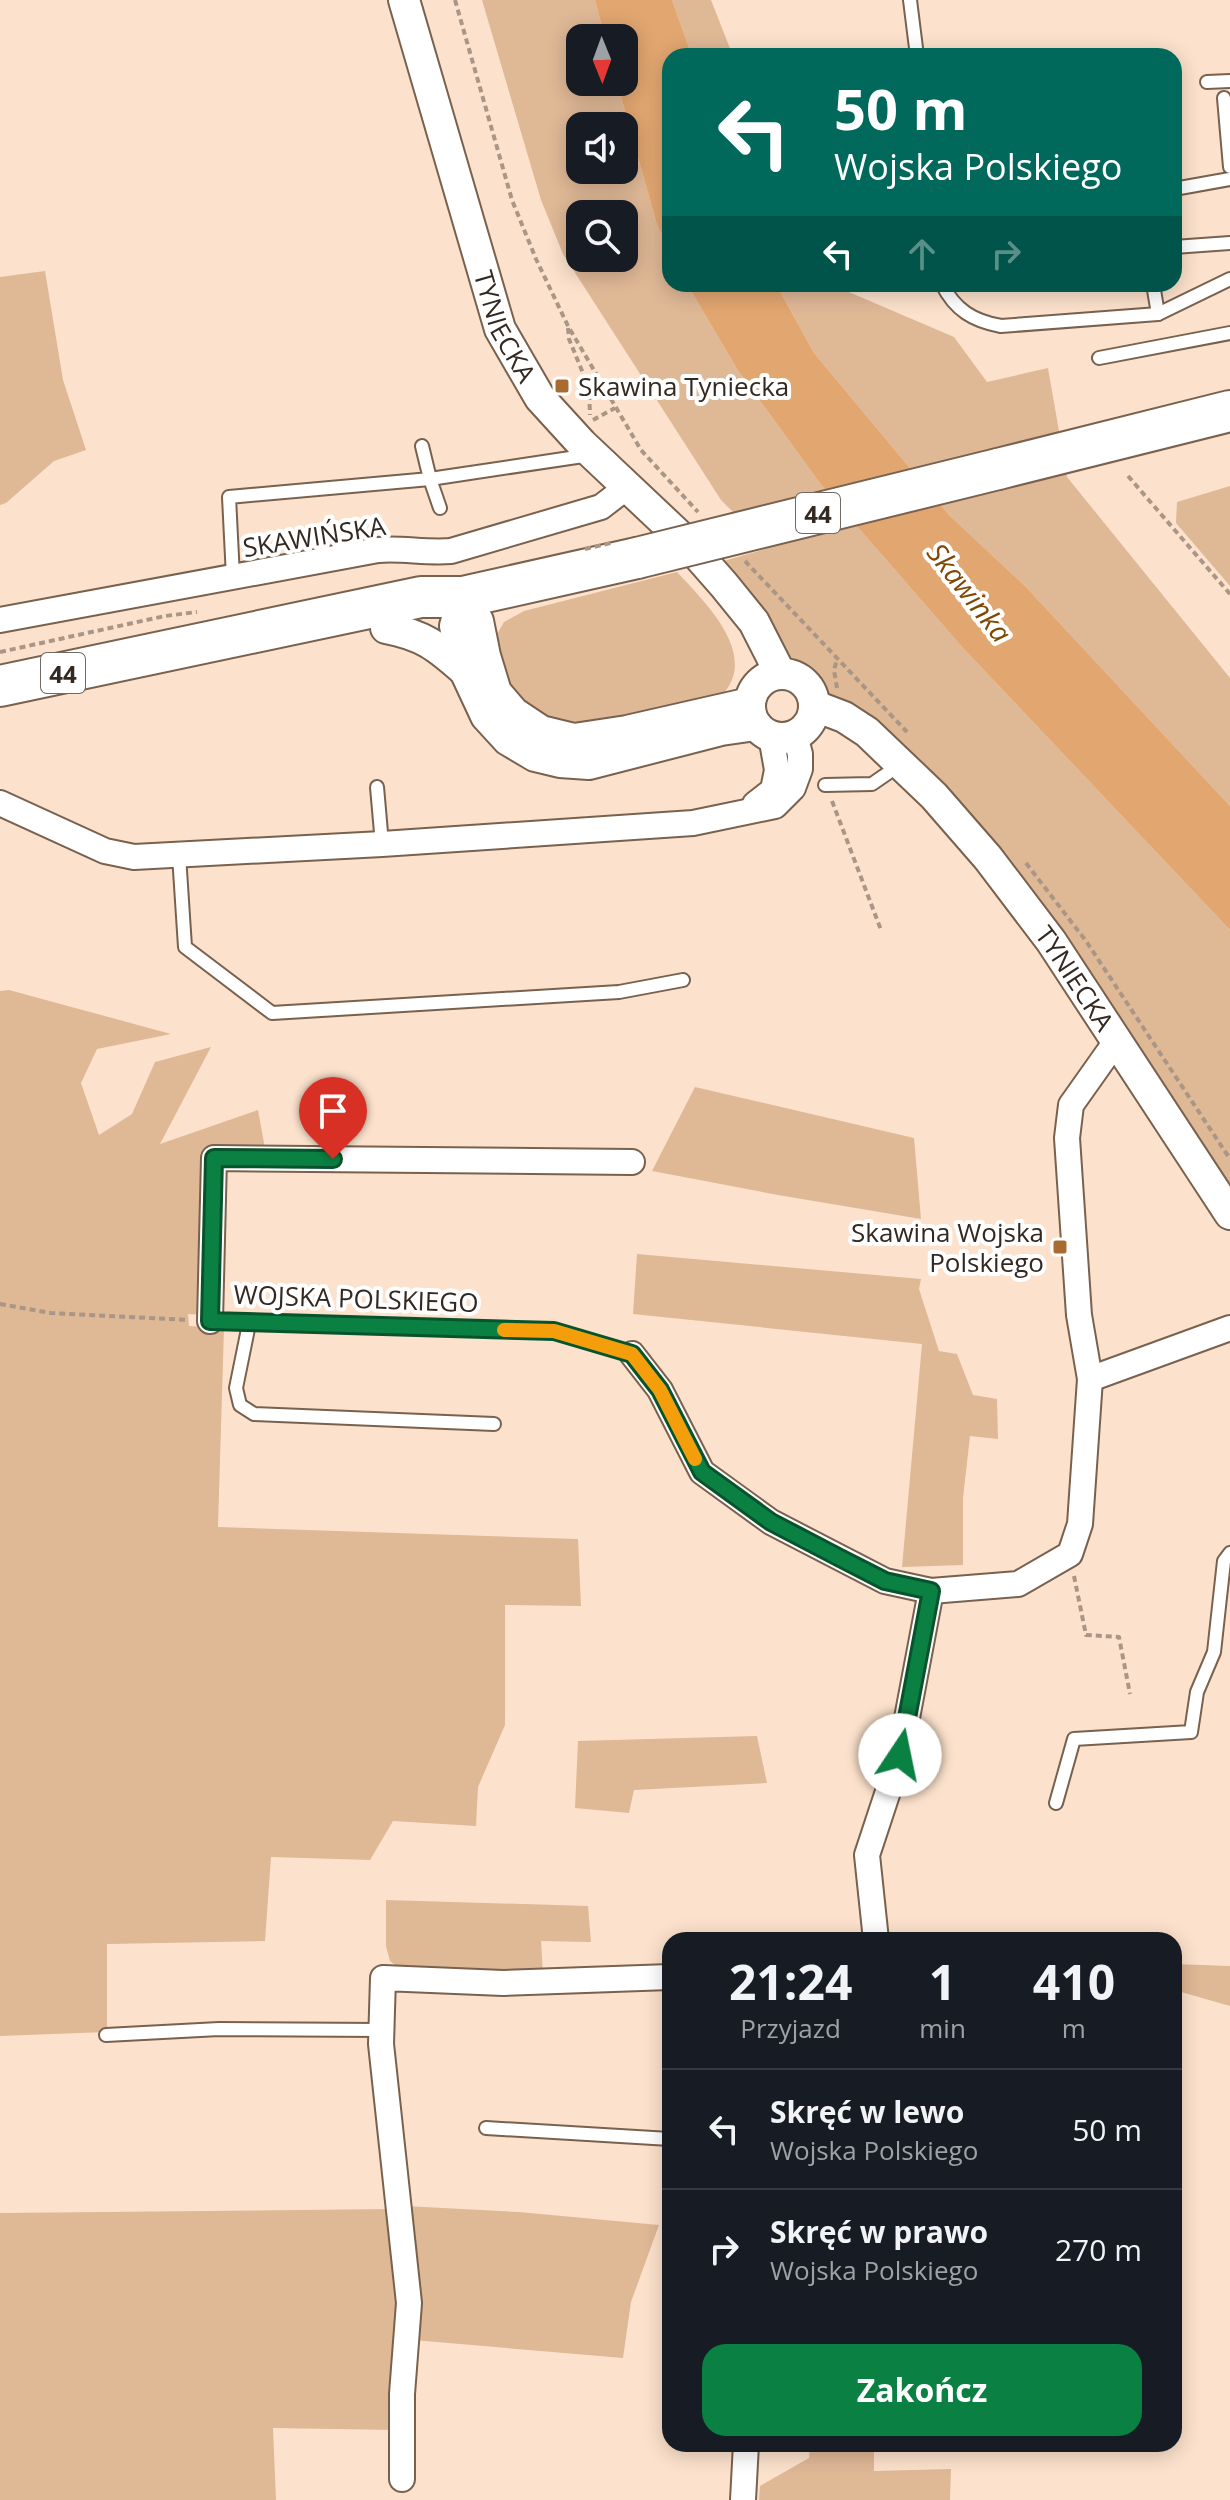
<!DOCTYPE html>
<html lang="pl">
<head>
<meta charset="utf-8">
<style>
	:root { --surface:#171b24; --page:#242831; --text:#f1f3f6; --muted:#9ea1a6; --line:#363941; --accent:#0b8043 }
	body { margin:0; font-family:"Open Sans",sans-serif; background:var(--page); color:var(--text); height:100vh; display:flex; flex-direction:column; font-size:30px; white-space:nowrap }
	* { box-sizing:border-box; margin:0 }
	p { font-size:26px; color:var(--muted) }
	.icon { flex:none; width:44px; height:44px; fill:none; stroke:currentColor; stroke-width:2; stroke-linecap:round; stroke-linejoin:round }
	.map { position:relative; flex:1; overflow:hidden }
	.drawer { position:absolute; left:662px; top:1932px; width:520px; height:520px; display:flex; flex-direction:column; background:var(--surface); border-radius:24px; box-shadow:0 4px 20px #0003 }
	.drawer>* { flex:none }
	.hud { position:absolute; left:662px; top:48px; width:520px; height:244px; border-radius:24px; box-shadow:0 4px 20px #0003; background:#00695c; color:#fff; overflow:hidden }
	.needle { width:52px; rotate:179deg }
	.tools { position:absolute; left:566px; top:24px; display:grid; gap:16px }
	.tools a { display:grid; place-items:center; width:72px; height:72px; border-radius:16px; background:var(--surface); box-shadow:0 4px 20px #0003; font-size:40px }
	.pin { position:absolute; display:grid; place-items:center; width:68px; height:68px; color:#fff; margin:-82px -34px; border-radius:50% 50% 50% 0; rotate:-45deg; box-shadow:0 0 8px #0007 }
	.pin .icon { rotate:45deg }
	.me { position:absolute; width:88px; margin:-44px; rotate:11deg; stroke-linejoin:round; filter:drop-shadow(0 0 6px #0008) }
	.turn { display:flex; align-items:center; gap:28px; height:168px; padding:0 40px; font-size:36px }
	.turn .icon { width:104px; height:104px; stroke-width:2.5 }
	.turn b { display:block; font-size:56px; line-height:68px }
	.lanes { display:flex; align-items:center; height:76px; padding:0 40px; background:#0003; justify-content:center; gap:40px; direction:ltr }
	.lanes .off { opacity:.35 }
	.eta { display:flex; justify-content:space-evenly; align-items:center; height:136px; text-align:center }
	.eta b { font-size:48px; font-weight:700; line-height:56px }
	.cta { display:flex; gap:16px; margin-top:auto; padding:16px 40px }
	.cta a { flex:1; height:92px; border-radius:24px; background:var(--accent); color:#fff; font-size:32px; font-weight:700; line-height:92px; text-align:center }
	ul { padding:0; list-style:none }
	li { display:flex; align-items:center; gap:24px; height:120px; padding:0 40px; border-top:2px solid var(--line) }
	li div { flex:1 }
	li b { display:block; font-size:30px }
	li em { font-style:normal }
	.map>svg:first-child { display:block }
</style>
</head>
<body>
<div class="map">
<svg width="1230" height="2500" viewBox="0 0 1230 2500">
	<rect width="100%" height="100%" fill="#fce2cc"/>
	<!-- green -->
	<g fill="#dfb896" fill-rule="evenodd">
		<path d="M482 0H595L605 38H580V82H617L657 225 670 251V284H687L737 369 822 486 963 648 1230 930V1198L1086 973 825 696 809 674 791 663 720 562 769 548 721 500 563 254 541 200ZM580 126H624V170H580ZM580 214H624V258H580Z"/>
		<path d="M672 0H711L733 56H692Z"/>
		<path d="M45 271 63 380 86 450 54 461 6 503 0 505V277Z"/>
		<path d="M776 284H830L954 337 987 382 1048 368 1067 477 1230 678V806L1025 586 949 515 814 353Z"/>
		<path d="M1230 486V586L1176 523 1177 502Z"/>
		<path d="M677 572C705 602 761 656 721 696L579 727 539 715 520 701 504 677 496 636 504 622 524 611Z"/>
		<path d="M9 990 171 1034 97 1049 81 1083 99 1135 132 1114 155 1062 211 1047 160 1144 258 1110 268 1165 223 1167V1316L188 1314 189 1326 224 1328 218 1527 578 1539 581 1606 505 1605V1725L478 1787 476 1826 393 1821 370 1860 271 1857 265 1941 107 1944V2032L0 2036V991Z"/>
		<path d="M695 1087 914 1138 921 1219 778 1195 652 1171Z"/>
		<path d="M637 1254 921 1279 919 1289 939 1351 957 1354 973 1395 997 1399 998 1439 970 1436 963 1498V1565L902 1567 922 1344 633 1314Z"/>
		<path d="M757 1736 767 1783 634 1790 629 1813 575 1808 578 1741Z"/>
		<path d="M386 1900 588 1906 591 1942 541 1941 543 1975 403 1971 390 1961 386 1946Z"/>
		<path d="M1174 1964 1230 1966V2006L1174 1990Z"/>
		<path d="M405 2206 519 2212 659 2225 631 2302 623 2358 413 2340Z"/>
		<path d="M391 2209 402 2299 396 2430 273 2428 276 2500H0V2213Z"/>
		<path d="M810 2444H874V2471L951 2469 950 2500H759L760 2486 809 2458Z"/>
	</g>
	<!-- water -->
	<g fill="#e2a670">
		<path d="M595 0H672L692 56H670V251L657 225 617 82H624V38H605Z"/>
		<path d="M687 284H776L814 353 949 515 1025 586 1230 806V930L963 648 822 486 737 369Z"/>
	</g>
	<g fill="none" stroke-linecap="round" stroke-linejoin="round">
		<defs>
			<g id="service">
				<path d="M910 0 917 56"/>
				<path d="M1207 82 1230 81"/>
				<path d="M1224 98 1230 167"/>
				<path d="M1174 189 1230 179"/>
				<path d="M1174 247 1230 243"/>
				<path d="M942 284C955 310 973 321 1001 326L1158 314 1153 284"/>
				<path d="M1158 314 1230 279"/>
				<path d="M1099 358 1230 333"/>
				<path d="M440 508 430 479 590 455"/>
				<path d="M233 577 229 497 430 479 422 446"/>
				<path d="M825 785 872 784 901 764"/>
				<path d="M377 787 382 844"/>
				<path d="M179 855 185 947 272 1013 619 992 683 980"/>
				<path d="M210 1321 554 1331 632 1354"/>
				<path d="M249 1324 236 1388 240 1405 254 1414 494 1424"/>
				<path d="M1056 1803 1074 1739 1191 1732 1197 1692 1214 1652 1224 1561 1230 1553"/>
				<path d="M106 2035 219 2029 381 2030"/>
				<path d="M486 2128 670 2139"/>
			</g>
			<g id="minor">
				<path d="M0 620 378 550C402 548 426 553 451 551L601 507 627 487"/>
				<path d="M0 803 105 851 134 857 382 844 693 823 775 806 793 788 800 769V754L795 736"/>
				<path d="M755 804 773 790 777 770 771 736"/>
				<path d="M210 1321 214 1158 632 1162"/>
				<path d="M632 1354 660 1390 702 1472 771 1522 885 1581 931 1591 1018 1584 1070 1554 1080 1524 1090 1379 1079 1315 1067 1138 1071 1105 1117 1040"/>
				<path d="M1090 1379 1230 1328"/>
				<path d="M876 1940 867 1855 900 1755 931 1591"/>
				<path d="M402 2479V2394L409 2303 381 2044 383 1978 503 1983 670 1977"/>
				<path d="M743 2500 746 2444"/>
			</g>
			<g id="tertiary">
				<path id="s1" d="M404 0 500 329 540 398 582 444 688 544 724 585 754 622 780 673"/>
				<path d="M463 597 455 626 465 671 486 716 508 740 535 756 560 762 589 764 721 730 756 725"/>
				<path d="M463 597 478 621 485 656 496 692 514 713 541 731 574 739 627 731 750 703"/>
				<path d="M386 628C423 635 437 646 465 671"/>
				<circle cx="782" cy="706" r="32"/>
				<path id="s2" d="M815 706 844 717 867 732 934 796 988 858 1051 941 1230 1214"/>
			</g>
			<g id="primary">
				<path d="M998 469 1230 411"/>
				<path d="M0 686 421 597H463L637 558"/>
			</g>
		</defs>
		<!-- service casing -->
		<use href="#service" stroke="#78614e" stroke-width="16"/>
		<!-- minor casing -->
		<use href="#minor" stroke="#78614e" stroke-width="28"/>
		<!-- tertiary casing -->
		<use href="#tertiary" stroke="#78614e" stroke-width="34"/>
		<!-- primary casing -->
		<use href="#primary" stroke="#78614e" stroke-width="44"/>
		<!-- path -->
		<g stroke="#aa9686" stroke-width="4" stroke-dasharray="6 4" stroke-linecap="butt">
			<path d="M455 0 512 200 536 259 568 326 641 450 698 512"/>
			<path d="M568 328 569 339 589 388 590 415"/>
			<path d="M593 420 615 408"/>
			<path d="M1128 476 1230 594"/>
			<path d="M745 561 907 732"/>
			<path d="M0 652 165 616 197 612"/>
			<path d="M837 688 834 670 837 659"/>
			<path d="M832 801 881 930"/>
			<path d="M1026 863 1086 941 1230 1159"/>
			<path d="M0 1304 51 1313 189 1320"/>
			<path d="M1074 1576 1086 1635 1119 1637 1130 1694"/>
		</g>
		<!-- service -->
		<use href="#service" stroke="#fff" stroke-width="12"/>
		<!-- minor -->
		<use href="#minor" stroke="#fff" stroke-width="24"/>
		<!-- tertiary -->
		<use href="#tertiary" stroke="#fff" stroke-width="30"/>
		<!-- primary -->
		<use href="#primary" stroke="#fff" stroke-width="40"/>
		<defs>
			<path id="primary-bridge" d="M637 558 998 469"/>
		</defs>
		<!-- primary-bridge casing -->
		<use href="#primary-bridge" stroke="#78614e" stroke-width="44" stroke-linecap="butt"/>
		<!-- path-bridge -->
		<path stroke="#aa9686" stroke-width="4" stroke-dasharray="6 4" stroke-linecap="butt" d="M585 549 611 543"/>
		<!-- primary-bridge -->
		<use href="#primary-bridge" stroke="#fff" stroke-width="40"/>
	</g>
	<g fill="none" stroke-linecap="round" stroke-linejoin="round">
		<defs>
			<path id="route" d="M333 1159 214 1158 210 1321 554 1331 632 1354 660 1390 702 1472 771 1522 840 1558 885 1581 931 1591 900 1755"/>
		</defs>
		<!-- route casing -->
		<use href="#route" stroke="#07532c" stroke-width="20"/>
		<!-- route -->
		<use href="#route" stroke="#0b8043" stroke-width="14"/>
		<!-- slow -->
		<path stroke="#f59e0b" stroke-width="14" d="M504 1330 554 1331 632 1354 660 1390 695 1459"/>
	</g>
	<!-- markers -->
	<g fill="#a96c30" stroke="#fff" stroke-width="3">
		<rect x="554" y="378" width="16" height="16" rx="4"/>
		<rect x="1052" y="1239" width="16" height="16" rx="4"/>
	</g>
	<g text-anchor="middle" dominant-baseline="central" stroke-width="8" stroke-linejoin="round" paint-order="stroke">
		<!-- shield labels -->
		<g fill="#fff" stroke="#706964" stroke-width="2">
			<rect x="796" y="493" width="44" height="40" rx="6"/>
			<rect x="41" y="653" width="44" height="40" rx="6"/>
		</g>
		<g font-size="24" font-weight="bold" fill="#332921">
			<text x="818" y="513">44</text>
			<text x="63" y="673">44</text>
		</g>
		<!-- street labels -->
		<g font-size="26" fill="#332921" stroke="#fff">
			<text stroke="none"><textPath href="#s1" startOffset="342">TYNIECKA</textPath></text>
			<text transform="translate(314 536) rotate(-9)">SKAWIŃSKA</text>
			<text stroke="none"><textPath href="#s2" startOffset="382">TYNIECKA</textPath></text>
			<text transform="translate(356 1298) rotate(2)">WOJSKA POLSKIEGO</text>
		</g>
		<!-- poi labels -->
		<g font-size="26" fill="#332921" stroke="#fff" text-anchor="start">
			<text x="578" y="386">Skawina Tyniecka</text>
			<text x="1044" y="1232" text-anchor="end">Skawina Wojska<tspan x="1044" dy="30">Polskiego</tspan></text>
		</g>
		<!-- water labels -->
		<g font-size="28" font-style="italic" fill="#804804" stroke="#fff">
			<text transform="translate(970 592) rotate(52)">Skawinka</text>
		</g>
	</g>
</svg>
<div class="tools">
<a><svg class="needle" viewBox="-14 -14 28 28"><path d="M0-13l5 13h-10z" fill="#e53935"/><path d="M0 13l5-13h-10z" fill="#9ea1a6"/></svg></a>
<a><svg class="icon" aria-label="sound" viewBox="0 0 24 24"><path d="M4 9h4l5-4v14l-5-4H4zM17 9q2 3 0 6"/></svg></a>
<a><svg class="icon" aria-label="search" viewBox="0 0 24 24"><circle cx="10" cy="10" r="6"/><path d="M15 15l6 6"/></svg></a>
</div>
<div class="pin" style="left:333px;top:1159px;background:#d93025"><svg class="icon" aria-label="arrive" viewBox="0 0 24 24"><path d="M6 21V4h12l-3 4 3 4H6"/></svg></div>
<svg class="me" style="left:900px;top:1755px" viewBox="-20 -20 40 40"><circle r="19" fill="#fff"/><path d="M0-13L10 11 0 6-10 11z" fill="#0b8043"/></svg>
<div class="hud">
<div class="turn"><svg class="icon" aria-label="left" viewBox="0 0 24 24"><path d="M17 20v-9H6M10 6l-5 5 5 5"/></svg><div><b>50 m</b>Wojska Polskiego</div></div>
<div class="lanes"><svg class="icon" aria-label="left" viewBox="0 0 24 24"><path d="M17 20v-9H6M10 6l-5 5 5 5"/></svg><svg class="icon off" aria-label="ahead" viewBox="0 0 24 24"><path d="M12 20V5M6 11l6-6 6 6"/></svg><svg class="icon off" aria-label="right" viewBox="0 0 24 24"><path d="M7 20v-9h11M14 6l5 5-5 5"/></svg></div>
</div>
<section class="drawer">
<div class="eta">
<div><b>21:24</b><p>Przyjazd</p></div>
<div><b>1</b><p>min</p></div>
<div><b>410</b><p>m</p></div>
</div>
<ul>
<li><svg class="icon" aria-label="left" viewBox="0 0 24 24"><path d="M17 20v-9H6M10 6l-5 5 5 5"/></svg><div><b>Skręć w lewo</b><p>Wojska Polskiego</p></div><em>50 m</em></li>
<li><svg class="icon" aria-label="right" viewBox="0 0 24 24"><path d="M7 20v-9h11M14 6l5 5-5 5"/></svg><div><b>Skręć w prawo</b><p>Wojska Polskiego</p></div><em>270 m</em></li>
</ul>
<div class="cta"><a>Zakończ</a></div>
</section>
</div>
</body>
</html>
